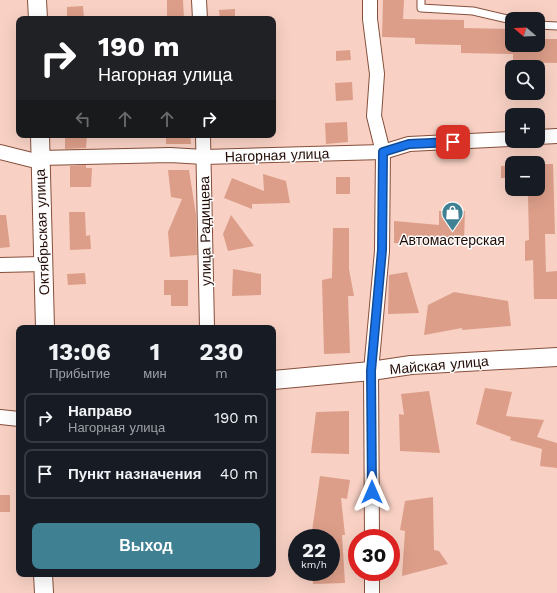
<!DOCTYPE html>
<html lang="ru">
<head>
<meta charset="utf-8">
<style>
	:root { --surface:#171b24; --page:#242831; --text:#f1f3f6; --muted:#9ea1a6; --line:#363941; --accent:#3f8093 }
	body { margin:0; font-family:"Work Sans",sans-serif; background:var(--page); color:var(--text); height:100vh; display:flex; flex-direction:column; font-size:15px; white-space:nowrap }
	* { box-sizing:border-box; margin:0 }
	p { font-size:13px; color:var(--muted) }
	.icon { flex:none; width:22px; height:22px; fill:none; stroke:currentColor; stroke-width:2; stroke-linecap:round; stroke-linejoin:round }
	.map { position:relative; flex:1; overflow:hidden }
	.side { position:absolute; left:16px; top:325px; width:260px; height:252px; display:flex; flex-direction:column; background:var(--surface); border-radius:8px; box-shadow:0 4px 16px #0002 }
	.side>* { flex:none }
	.top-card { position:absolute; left:16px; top:16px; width:260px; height:122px; border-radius:8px; box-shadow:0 4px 16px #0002; background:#202124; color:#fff; overflow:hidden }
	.needle { width:26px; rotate:289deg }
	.tools { position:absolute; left:505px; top:12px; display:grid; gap:8px }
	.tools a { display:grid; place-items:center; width:40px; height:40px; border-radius:8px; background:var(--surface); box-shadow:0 4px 16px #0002; font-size:20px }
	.speed { position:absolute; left:288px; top:529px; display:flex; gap:8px; font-size:20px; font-weight:700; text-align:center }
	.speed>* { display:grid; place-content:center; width:52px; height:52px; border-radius:50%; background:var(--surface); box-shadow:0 4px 16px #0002; line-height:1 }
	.speed small { font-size:10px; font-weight:400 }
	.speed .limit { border:6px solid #d22; background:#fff; color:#111 }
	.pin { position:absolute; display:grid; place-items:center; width:34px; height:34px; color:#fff; margin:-17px; border-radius:8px; box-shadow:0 2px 6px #0006 }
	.me { position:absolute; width:44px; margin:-22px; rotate:0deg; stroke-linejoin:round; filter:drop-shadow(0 0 3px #0008) }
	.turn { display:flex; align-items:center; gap:14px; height:84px; padding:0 16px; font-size:18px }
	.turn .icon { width:52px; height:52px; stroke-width:2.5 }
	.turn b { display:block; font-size:28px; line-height:34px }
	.lanes { display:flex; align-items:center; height:38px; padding:0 16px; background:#0003; justify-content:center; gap:20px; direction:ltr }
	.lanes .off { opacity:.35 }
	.eta { display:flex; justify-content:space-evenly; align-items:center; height:68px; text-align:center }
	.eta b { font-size:24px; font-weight:700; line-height:28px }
	.primary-button { display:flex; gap:8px; margin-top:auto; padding:8px 16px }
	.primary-button a { flex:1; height:46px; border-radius:8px; background:var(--accent); color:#fff; font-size:16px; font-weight:700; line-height:46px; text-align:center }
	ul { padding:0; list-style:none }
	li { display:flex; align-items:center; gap:12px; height:50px; margin:0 8px 6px; padding:0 8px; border:2px solid var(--line); border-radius:8px }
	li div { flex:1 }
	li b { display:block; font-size:15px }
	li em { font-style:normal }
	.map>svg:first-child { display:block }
</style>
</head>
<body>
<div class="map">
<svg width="557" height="593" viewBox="0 0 557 593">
	<rect width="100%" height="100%" fill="#f8d1c4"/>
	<!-- building -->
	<g fill="#dc9e89">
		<path d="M167 0H183L184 19H167Z"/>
		<path d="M383 0H404L403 19 464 20V28L512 29V45H538V39H557V63L513 62V54L461 53V45L415 44V38L382 37Z"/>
		<path d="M83 6 84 19H67V7Z"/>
		<path d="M235 9V19H220L219 10Z"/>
		<path d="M350 50 351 60 336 61V51Z"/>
		<path d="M352 82 353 100 336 101 335 83Z"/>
		<path d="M347 122 348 142 326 144 325 123Z"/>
		<path d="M65 135H87L86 148 65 149Z"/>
		<path d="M166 135H190L191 144H166Z"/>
		<path d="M538 164H553L555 234H545L546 272 557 271V299H534L533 260 525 261V241L529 240 528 195H536Z"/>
		<path d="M86 165V168H92L91 187H70V166Z"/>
		<path d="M512 165V178H501V166Z"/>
		<path d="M168 170H189L196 215 197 255 170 257 168 232 182 199 171 197Z"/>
		<path d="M263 174 286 181 290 203 252 204V209L224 198 232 178 264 191Z"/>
		<rect x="336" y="177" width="14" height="17"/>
		<path d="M439 211H465L464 242 430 241V245L394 243V221L439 225Z"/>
		<path d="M69 212H85L86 236 90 235 91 249 70 250Z"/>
		<path d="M0 215H6L10 247 0 248Z"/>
		<path d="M231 215 254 246 228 251 223 234Z"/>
		<path d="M333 228H349V269L354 296H348L350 353 324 354 322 280 332 278Z"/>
		<path d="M233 269 261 274V295L232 296Z"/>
		<path d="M407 272 419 313 388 314 389 275Z"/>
		<path d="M85 273 86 284 68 285 67 274Z"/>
		<path d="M164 280H188V306H171V295H164Z"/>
		<path d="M454 292 508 301 511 326 462 330V328L424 335 428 305Z"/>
		<path d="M485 388 512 392 506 416 544 420 537 437 557 443V468L540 466 542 449 510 440 511 437 476 424Z"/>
		<path d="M429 391 440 453 400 451 399 414 404 415 401 394Z"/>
		<path d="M349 411V454L311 453 316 412Z"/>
		<path d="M320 476 350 480 347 499 341 498 345 535H342L345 583 313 584 312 572H331V537L311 538Z"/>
		<rect x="0" y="495" width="10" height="17"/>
		<path d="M433 497 434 550 439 551 448 564 402 576 405 531 400 530 405 501Z"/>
	</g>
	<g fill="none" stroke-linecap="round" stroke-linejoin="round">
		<defs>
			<g id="service">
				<path d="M421 0V8L473 11 512 20"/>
				<path d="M538 25 557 26"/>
			</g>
			<g id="minor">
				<path d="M199 0 200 19"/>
				<path d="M370 0V19L377 74 374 116 383 152 382 251 371 371 372 538"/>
				<path d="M203 135 207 328"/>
				<path d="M538 137 557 136"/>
				<path d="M0 152 40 162"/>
				<path d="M40 158 170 155 204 157 383 152 409 144 512 139"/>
				<path d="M0 265 43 264"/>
				<path d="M0 417 19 419"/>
				<path d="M372 572V593"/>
			</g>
			<g id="tertiary">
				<path d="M37 0 38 19"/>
				<path d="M40 135 45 328"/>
				<path d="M273 380 371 371 411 365 557 357"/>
				<path d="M43 574 44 593"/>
			</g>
		</defs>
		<!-- service casing -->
		<use href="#service" stroke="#864f3c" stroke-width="9"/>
		<!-- minor casing -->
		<use href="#minor" stroke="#864f3c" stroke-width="16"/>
		<!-- tertiary casing -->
		<use href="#tertiary" stroke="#864f3c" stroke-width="20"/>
		<!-- service -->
		<use href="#service" stroke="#fff" stroke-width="7"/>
		<!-- minor -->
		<use href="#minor" stroke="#fff" stroke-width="14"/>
		<!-- tertiary -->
		<use href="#tertiary" stroke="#fff" stroke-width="18"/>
	</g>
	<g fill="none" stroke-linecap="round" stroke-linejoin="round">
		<defs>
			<path id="route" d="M372 492 371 371 382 250 383 152 409 144 453 142"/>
		</defs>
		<!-- route casing -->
		<use href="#route" stroke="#114b97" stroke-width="10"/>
		<!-- route -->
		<use href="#route" stroke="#1a73e8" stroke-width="7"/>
	</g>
	<!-- icons -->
	<defs>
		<symbol id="shop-pin" viewBox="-11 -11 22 30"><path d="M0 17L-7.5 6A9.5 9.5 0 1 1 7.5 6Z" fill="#3f8093" stroke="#fcfcfc"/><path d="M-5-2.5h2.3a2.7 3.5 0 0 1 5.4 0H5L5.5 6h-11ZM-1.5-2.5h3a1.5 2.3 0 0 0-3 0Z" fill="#fff"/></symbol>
	</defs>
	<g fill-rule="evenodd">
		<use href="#shop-pin" x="440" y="200" width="25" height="34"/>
	</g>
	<g text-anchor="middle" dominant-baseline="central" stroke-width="3" stroke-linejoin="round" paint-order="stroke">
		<!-- street labels -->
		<g font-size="14" fill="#220c06" stroke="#fcfcfc">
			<text transform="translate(277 155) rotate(-2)">Нагорная улица</text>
			<text transform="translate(205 231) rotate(-91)">улица Радищева</text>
			<text transform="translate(42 232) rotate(-92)">Октябрьская улица</text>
			<text transform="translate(439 365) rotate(-5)">Майская улица</text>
		</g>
		<!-- poi labels -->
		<g font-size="14" fill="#220c06" stroke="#fcfcfc">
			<text x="452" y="240">Автомастерская</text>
		</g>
	</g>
</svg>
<div class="tools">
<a><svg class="needle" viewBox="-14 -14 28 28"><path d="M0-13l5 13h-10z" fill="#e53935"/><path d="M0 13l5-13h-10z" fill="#9ea1a6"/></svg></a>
<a><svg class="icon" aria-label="search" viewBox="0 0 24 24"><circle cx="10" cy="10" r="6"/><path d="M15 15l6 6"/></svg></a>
<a>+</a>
<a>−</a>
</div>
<div class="speed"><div>22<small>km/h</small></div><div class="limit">30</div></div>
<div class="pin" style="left:453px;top:142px;background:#d93025"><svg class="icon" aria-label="arrive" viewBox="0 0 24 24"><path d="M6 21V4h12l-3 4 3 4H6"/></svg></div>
<svg class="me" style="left:372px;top:492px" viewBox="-20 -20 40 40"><path d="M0-17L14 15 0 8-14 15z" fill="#1a73e8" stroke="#fff" stroke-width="4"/></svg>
<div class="top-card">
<div class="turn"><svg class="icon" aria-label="right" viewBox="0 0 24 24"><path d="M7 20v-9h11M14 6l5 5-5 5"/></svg><div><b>190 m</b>Нагорная улица</div></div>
<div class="lanes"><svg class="icon off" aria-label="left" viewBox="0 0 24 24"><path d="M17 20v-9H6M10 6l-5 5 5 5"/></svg><svg class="icon off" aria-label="ahead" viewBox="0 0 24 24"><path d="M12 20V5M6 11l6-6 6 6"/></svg><svg class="icon off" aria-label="ahead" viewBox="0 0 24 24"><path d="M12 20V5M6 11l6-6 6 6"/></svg><svg class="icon" aria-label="right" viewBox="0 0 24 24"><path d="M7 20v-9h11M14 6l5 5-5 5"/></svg></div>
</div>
<section class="side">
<div class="eta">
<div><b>13:06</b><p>Прибытие</p></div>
<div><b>1</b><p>мин</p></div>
<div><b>230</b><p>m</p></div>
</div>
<ul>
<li><svg class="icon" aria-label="right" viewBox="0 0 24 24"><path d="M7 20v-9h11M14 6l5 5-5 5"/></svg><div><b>Направо</b><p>Нагорная улица</p></div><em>190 m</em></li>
<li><svg class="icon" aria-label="arrive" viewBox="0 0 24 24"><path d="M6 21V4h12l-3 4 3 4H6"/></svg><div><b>Пункт назначения</b></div><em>40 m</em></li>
</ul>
<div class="primary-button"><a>Выход</a></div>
</section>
</div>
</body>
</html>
